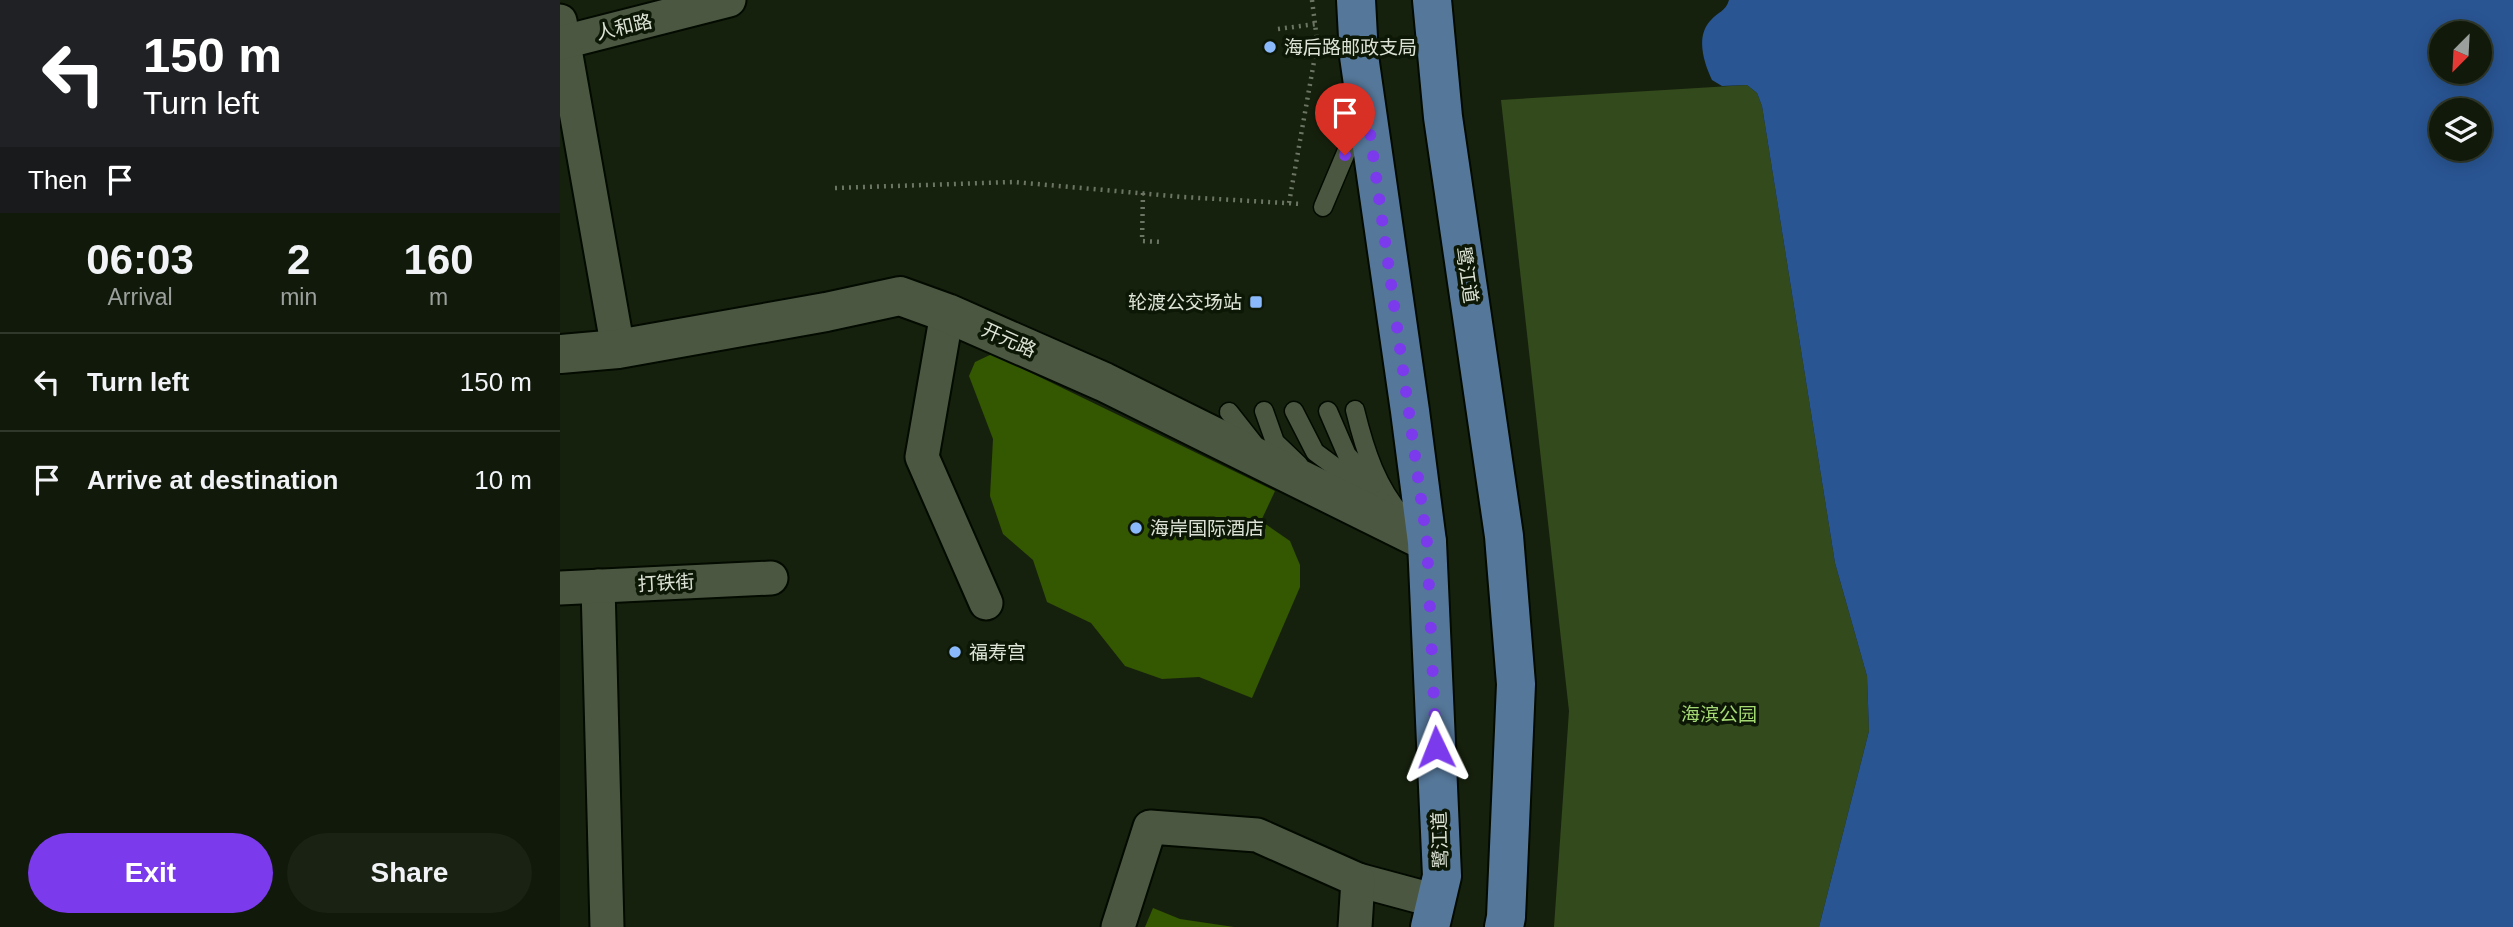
<!DOCTYPE html>
<html lang="en">
<head>
<meta charset="utf-8">
<style>
	:root { --surface:#10190a; --page:#192213; --text:#f1f3f6; --muted:#9ca09c; --line:#30382b; --accent:#7c3aed }
	body { margin:0; font-family:Helvetica,"Noto Sans SC",sans-serif; background:var(--page); color:var(--text); height:100vh; display:flex; flex-direction:column; font-size:26px; white-space:nowrap }
	* { box-sizing:border-box; margin:0 }
	p { font-size:23px; color:var(--muted) }
	.icon { flex:none; width:38px; height:38px; fill:none; stroke:currentColor; stroke-width:2; stroke-linecap:round; stroke-linejoin:round }
	.map { position:relative; flex:1; overflow:hidden }
	.details { display:flex; flex-direction:column; background:var(--surface); width:560px }
	.details>* { flex:none }
	.banner { background:#202124; color:#fff; overflow:hidden }
	.needle { width:46px; rotate:204deg }
	.buttons { position:absolute; left:1869px; top:21px; display:grid; gap:14px }
	.buttons a { display:grid; place-items:center; width:63px; height:63px; border-radius:50%; background:var(--surface); box-shadow:0 4px 18px #0003,0 0 0 2px var(--line); font-size:35px }
	.pin { position:absolute; display:grid; place-items:center; width:60px; height:60px; color:#fff; margin:-72px -30px; border-radius:50% 50% 50% 0; rotate:-45deg; box-shadow:0 0 7px #0007 }
	.pin .icon { rotate:45deg }
	.me { position:absolute; width:77px; margin:-38px; rotate:358deg; stroke-linejoin:round; filter:drop-shadow(0 0 5px #0008) }
	.turn { display:flex; align-items:center; gap:24px; height:147px; padding:0 28px; font-size:32px }
	.turn .icon { width:91px; height:91px; stroke-width:2.5 }
	.turn b { display:block; font-size:49px; line-height:60px }
	.then { display:flex; align-items:center; height:66px; padding:0 28px; background:#0003; gap:14px; font-size:26px }
	.eta { display:flex; justify-content:space-evenly; align-items:center; height:119px; text-align:center }
	.eta b { font-size:42px; font-weight:700; line-height:49px }
	.action { display:flex; gap:14px; margin-top:auto; padding:14px 28px }
	.action a { flex:1; height:80px; border-radius:42px; background:var(--accent); color:#fff; font-size:28px; font-weight:700; line-height:80px; text-align:center }
	.action a+a { background:var(--page); color:var(--text) }
	ul { padding:0; list-style:none }
	li { display:flex; align-items:center; gap:21px; height:98px; padding:0 28px; border-top:2px solid var(--line) }
	li div { flex:1 }
	li b { display:block; font-size:26px }
	li em { font-style:normal }
	main { display:flex; flex:1; min-height:0 }
	.map>svg:first-child { display:block }
</style>
</head>
<body>
<main>
<section class="details">
<div class="banner">
<div class="turn"><svg class="icon" aria-label="left" viewBox="0 0 24 24"><path d="M17 20v-9H6M10 6l-5 5 5 5"/></svg><div><b>150 m</b>Turn left</div></div>
<div class="then">Then<svg class="icon" aria-label="arrive" viewBox="0 0 24 24"><path d="M6 21V4h12l-3 4 3 4H6"/></svg></div>
</div>
<div class="eta">
<div><b>06:03</b><p>Arrival</p></div>
<div><b>2</b><p>min</p></div>
<div><b>160</b><p>m</p></div>
</div>
<ul>
<li><svg class="icon" aria-label="left" viewBox="0 0 24 24"><path d="M17 20v-9H6M10 6l-5 5 5 5"/></svg><div><b>Turn left</b></div><em>150 m</em></li>
<li><svg class="icon" aria-label="arrive" viewBox="0 0 24 24"><path d="M6 21V4h12l-3 4 3 4H6"/></svg><div><b>Arrive at destination</b></div><em>10 m</em></li>
</ul>
<div class="action"><a>Exit</a><a>Share</a></div>
</section>
<div class="map">
<svg width="1953" height="927" viewBox="0 0 1953 927">
	<rect width="100%" height="100%" fill="#16210d"/>
	<!-- green -->
	<path fill="#334a1c" d="M1187 85 1197 93 1202 106 1275 563 1307 676 1309 731 1259 927H994L1009 711 941 100Z"/>
	<!-- water -->
	<path fill="#295593" fill-rule="evenodd" d="M1169 0H1953V927H1259L1309 731 1307 676 1275 563 1202 106 1197 93 1187 85 1162 86 1152 80C1144 63 1135 36 1151 20 1158 12 1166 11 1169 0ZM1881 33H1920V72H1881ZM1881 110H1920V149H1881Z"/>
	<!-- building -->
	<g fill="#345701">
		<path d="M432 354 715 491 701 521 730 541 740 565V587L692 698 639 677 602 679 565 666 531 623 487 602 473 560 443 534 430 496 433 439 409 376 415 362Z"/>
		<path d="M593 908 620 919 674 927H585Z"/>
	</g>
	<g fill="none" stroke-linecap="round" stroke-linejoin="round">
		<defs>
			<g id="service">
				<path d="M763 207 801 117"/>
				<path d="M795 410C805 451 817 489 846 520"/>
				<path d="M704 411 715 442 739 465"/>
				<path d="M734 411 755 452 824 503"/>
				<path d="M768 411 787 455 814 484"/>
				<path d="M669 412 695 445"/>
			</g>
			<g id="minor">
				<path d="M0 21 58 349"/>
				<path d="M0 43 169 0"/>
				<path d="M387 313 362 457 426 603"/>
				<path d="M38 586 47 927"/>
				<path d="M0 588 211 578"/>
				<path d="M798 880 876 901"/>
				<path d="M558 927 590 827 697 835 798 880 795 927"/>
			</g>
			<path id="tertiary" d="M0 354 58 349 266 312 340 296 387 313 544 382 867 542"/>
			<g id="primary">
				<path d="M796 0 799 56 850 411 867 542 882 876 870 927"/>
				<path d="M872 0 883 117 944 536 956 684 946 917 944 927"/>
			</g>
		</defs>
		<!-- service casing -->
		<use href="#service" stroke="#030a00" stroke-width="21"/>
		<!-- minor casing -->
		<use href="#minor" stroke="#030a00" stroke-width="37"/>
		<!-- tertiary casing -->
		<use href="#tertiary" stroke="#030a00" stroke-width="42"/>
		<!-- primary casing -->
		<use href="#primary" stroke="#030a00" stroke-width="42"/>
		<!-- path -->
		<g stroke="#6c7564" stroke-width="4.5" stroke-dasharray="2 5" stroke-linecap="butt">
			<path d="M752 0 757 40"/>
			<path d="M718 29 756 24"/>
			<path d="M275 188 454 182 623 197 742 204"/>
			<path d="M583 193 582 241 602 242"/>
			<path d="M729 203 758 39"/>
		</g>
		<!-- service -->
		<use href="#service" stroke="#4b5741" stroke-width="18"/>
		<!-- minor -->
		<use href="#minor" stroke="#4b5741" stroke-width="33"/>
		<!-- tertiary -->
		<use href="#tertiary" stroke="#4b5741" stroke-width="38"/>
		<!-- primary -->
		<use href="#primary" stroke="#579" stroke-width="38"/>
	</g>
	<g fill="none" stroke-linecap="round" stroke-linejoin="round">
		<!-- route -->
		<path stroke="#7c3aed" stroke-width="12" stroke-dasharray="0 21.6" d="M785 155 806 104 867 542 876 747"/>
	</g>
	<!-- markers -->
	<g fill="#8bbafc" stroke="#0d1705" stroke-width="2.5">
		<circle cx="710" cy="47" r="7"/>
		<rect x="689" y="295" width="14" height="14" rx="3.5"/>
		<circle cx="576" cy="528" r="7"/>
		<circle cx="395" cy="652" r="7"/>
	</g>
	<g text-anchor="middle" dominant-baseline="central" stroke-width="7" stroke-linejoin="round" paint-order="stroke">
		<!-- street labels -->
		<g font-size="19" fill="#dde4d7" stroke="#0d1705">
			<text transform="translate(64 27) rotate(-13)">人和路</text>
			<text transform="translate(907 275) rotate(82)">鹭江道</text>
			<text transform="translate(449 340) rotate(24)">开元路</text>
			<text transform="translate(106 583) rotate(-3)">打铁街</text>
			<text transform="translate(880 840) rotate(-92)">鹭江道</text>
		</g>
		<!-- poi labels -->
		<g font-size="19" fill="#dde4d7" stroke="#0d1705" text-anchor="start">
			<text x="724" y="47">海后路邮政支局</text>
			<text x="682" y="302" text-anchor="end">轮渡公交场站</text>
			<text x="590" y="528">海岸国际酒店</text>
			<text x="409" y="652">福寿宫</text>
		</g>
		<!-- park labels -->
		<g font-size="19" fill="#a4d973" stroke="#0d1705">
			<text x="1159" y="714">海滨公园</text>
		</g>
	</g>
</svg>
<div class="buttons">
<a><svg class="needle" viewBox="-14 -14 28 28"><path d="M0-13l5 13h-10z" fill="#e53935"/><path d="M0 13l5-13h-10z" fill="#9ca09c"/></svg></a>
<a><svg class="icon" aria-label="layers" viewBox="0 0 24 24"><path d="M12 4l9 5-9 5-9-5zM3 14l9 5 9-5"/></svg></a>
</div>
<div class="pin" style="left:785px;top:155px;background:#d93025"><svg class="icon" aria-label="arrive" viewBox="0 0 24 24"><path d="M6 21V4h12l-3 4 3 4H6"/></svg></div>
<svg class="me" style="left:876px;top:747px" viewBox="-20 -20 40 40"><path d="M0-17L14 15 0 8-14 15z" fill="#7c3aed" stroke="#fff" stroke-width="4"/></svg>
</div>
</main>
</body>
</html>
